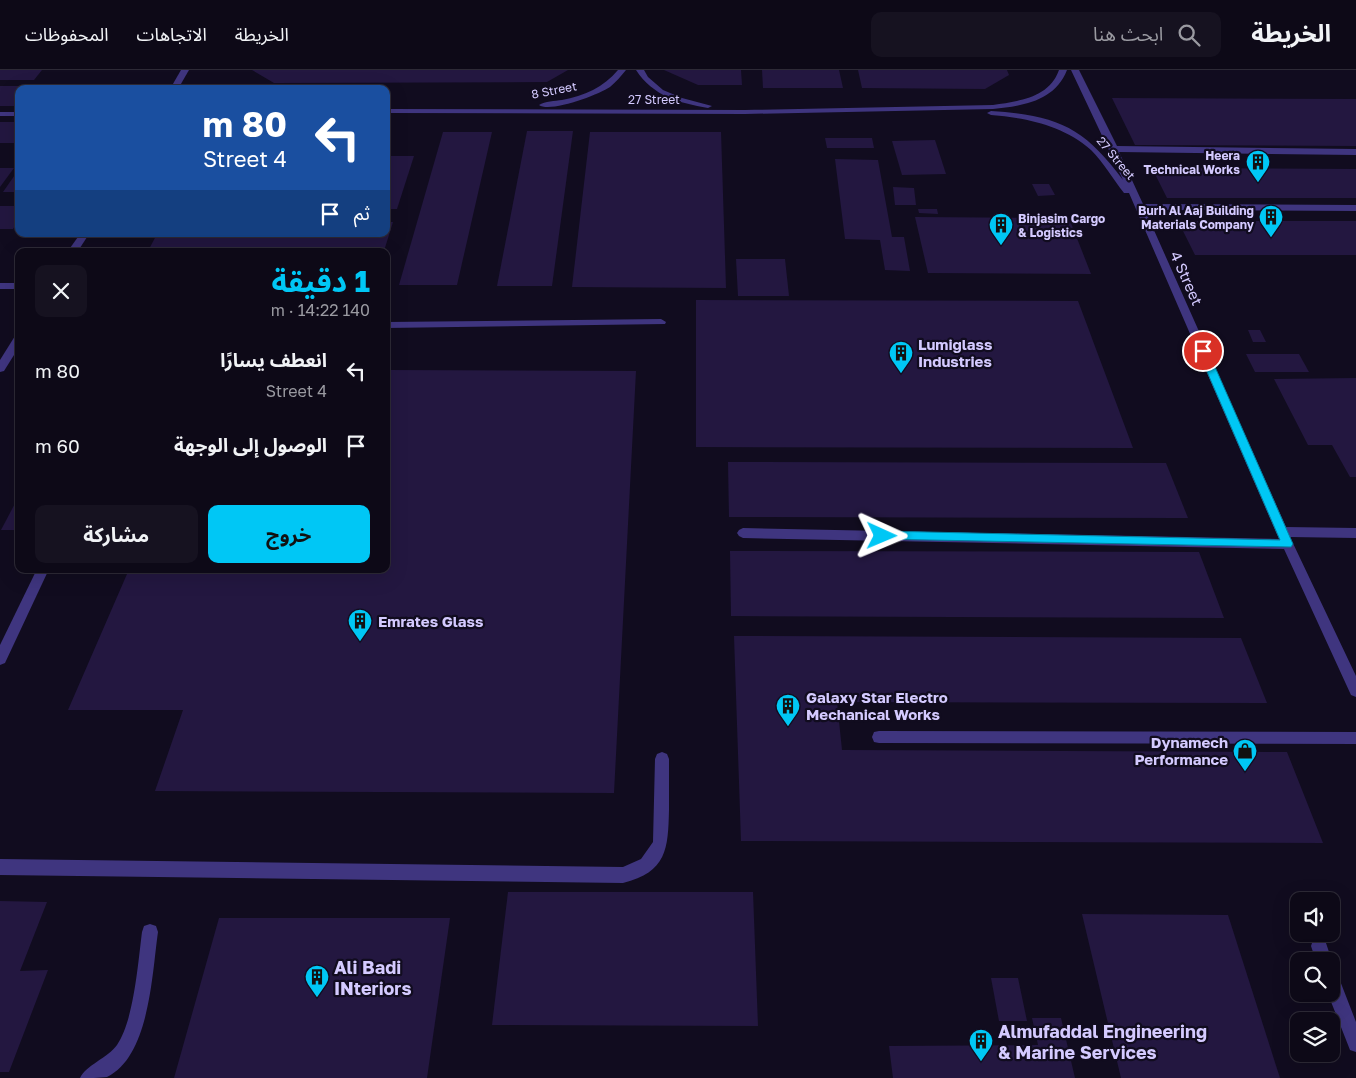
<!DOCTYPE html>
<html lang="ar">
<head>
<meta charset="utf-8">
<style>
	:root { --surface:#0d0917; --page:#161220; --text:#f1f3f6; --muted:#9a9aa1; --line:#2d2a36; --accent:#00c7f5 }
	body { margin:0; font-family:"Golos Text","Noto Sans Arabic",sans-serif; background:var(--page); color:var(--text); direction:rtl; height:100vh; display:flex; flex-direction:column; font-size:19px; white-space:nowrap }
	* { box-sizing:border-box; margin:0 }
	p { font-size:16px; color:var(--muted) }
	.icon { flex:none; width:28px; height:28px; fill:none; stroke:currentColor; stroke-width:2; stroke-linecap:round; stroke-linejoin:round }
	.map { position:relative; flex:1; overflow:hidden; direction:ltr }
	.drawer { position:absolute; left:15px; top:178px; width:375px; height:325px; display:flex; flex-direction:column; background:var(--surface); border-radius:10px; box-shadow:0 5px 20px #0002,0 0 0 1px var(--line); direction:rtl }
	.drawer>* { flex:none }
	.top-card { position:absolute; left:15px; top:15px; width:375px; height:152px; border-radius:10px; box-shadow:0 5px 20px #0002,0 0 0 1px var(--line); direction:rtl; background:#1a4fa0; color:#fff; overflow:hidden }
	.tools { position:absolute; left:1290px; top:822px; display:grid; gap:10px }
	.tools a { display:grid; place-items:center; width:50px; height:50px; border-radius:10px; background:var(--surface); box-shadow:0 5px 20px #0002,0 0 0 1px var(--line); font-size:25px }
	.pin { position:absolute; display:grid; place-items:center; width:42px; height:42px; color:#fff; margin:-21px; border:2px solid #fff; border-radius:50%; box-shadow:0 1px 5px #0007 }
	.me { position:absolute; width:55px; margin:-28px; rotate:91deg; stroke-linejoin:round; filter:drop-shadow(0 0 4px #0008) }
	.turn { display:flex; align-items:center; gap:18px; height:105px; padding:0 20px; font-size:22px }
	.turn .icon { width:65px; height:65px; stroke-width:2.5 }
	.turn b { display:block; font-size:35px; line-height:42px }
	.then { display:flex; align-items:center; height:48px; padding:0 20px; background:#0003; gap:10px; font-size:19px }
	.round { display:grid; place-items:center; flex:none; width:52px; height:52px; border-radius:10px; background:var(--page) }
	.summary { display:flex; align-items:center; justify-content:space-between; height:85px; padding:0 20px }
	h1 { font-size:30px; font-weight:700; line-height:38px; color:var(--accent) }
	.primary-button { display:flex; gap:10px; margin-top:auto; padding:10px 20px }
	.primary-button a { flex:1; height:58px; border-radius:10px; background:var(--accent); color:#111; font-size:20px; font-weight:700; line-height:58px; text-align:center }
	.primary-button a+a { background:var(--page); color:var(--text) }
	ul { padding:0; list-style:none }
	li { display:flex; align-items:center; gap:15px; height:75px; padding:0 20px }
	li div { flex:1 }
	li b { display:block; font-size:19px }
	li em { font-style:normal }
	header { display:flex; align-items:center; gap:30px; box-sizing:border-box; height:70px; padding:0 25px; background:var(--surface); border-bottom:1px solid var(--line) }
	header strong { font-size:24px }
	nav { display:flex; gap:28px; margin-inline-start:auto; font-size:18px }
	.search { width:350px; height:45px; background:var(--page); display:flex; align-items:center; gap:12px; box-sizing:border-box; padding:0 18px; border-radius:10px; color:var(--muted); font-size:19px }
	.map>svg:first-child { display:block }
</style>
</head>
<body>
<header>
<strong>الخريطة</strong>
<div class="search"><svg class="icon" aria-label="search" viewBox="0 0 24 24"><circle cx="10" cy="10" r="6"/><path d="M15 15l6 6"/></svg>ابحث هنا</div>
<nav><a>الخريطة</a><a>الاتجاهات</a><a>المحفوظات</a></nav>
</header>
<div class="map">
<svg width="1356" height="1008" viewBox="0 0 1356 1008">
	<rect width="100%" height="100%" fill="#110c1f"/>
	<!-- building -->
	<g fill="#231740">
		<path d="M0 0H42L34 10H0Z"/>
		<path d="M252 0H568L547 12 274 13Z"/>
		<path d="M664 0H741L742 15H698Z"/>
		<path d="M762 0H839L843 18H763Z"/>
		<path d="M858 0H1007L1009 5 985 19 862 18Z"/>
		<path d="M0 16H123L121 19H19V36H0Z"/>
		<path d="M1112 28 1356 29V76L1135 75Z"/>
		<rect x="0" y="52" width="19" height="21"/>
		<path d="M527 61H573L552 216H497Z"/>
		<path d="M443 62H492L457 215H399Z"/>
		<path d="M590 62H721L726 218 572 217Z"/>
		<path d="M825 68H872L874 78H827Z"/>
		<path d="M935 70 946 104 902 105 892 71Z"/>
		<path d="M386 86H414L397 139H386Z"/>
		<path d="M835 89 878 90 892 167H904L910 201 885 200 880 170 845 169Z"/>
		<path d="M0 98H14L0 117Z"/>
		<path d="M1152 98 1356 99V128H1167Z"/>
		<path d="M19 99V122H3Z"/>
		<path d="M1032 114H1049L1055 125 1038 126Z"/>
		<path d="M893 117 914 118 916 135H895Z"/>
		<path d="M0 136H19V150L13 159H0Z"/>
		<path d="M918 139H937L938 144 919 143Z"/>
		<path d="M915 147 1069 148 1091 204 928 203Z"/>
		<path d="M1178 151H1356V185H1195Z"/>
		<path d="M386 152H393L384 181H148L157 164H386Z"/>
		<path d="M736 189H785L789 226H738Z"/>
		<path d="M696 230 1078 231 1133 378 696 377Z"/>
		<path d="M1248 260H1260L1266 272H1253Z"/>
		<path d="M1246 284H1299L1309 302H1255Z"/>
		<path d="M386 300 636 301 614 723 155 721 183 640H68L127 504H231L233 499H386Z"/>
		<path d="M1356 308V407H1350L1332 375H1308L1274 309Z"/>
		<path d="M728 392 1166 393 1188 448 729 447Z"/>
		<path d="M19 426V460H1Z"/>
		<path d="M730 481 1199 482 1224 548 731 546Z"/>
		<path d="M734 566 1241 568 1267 633 837 632 842 680 1287 682 1323 773 741 771Z"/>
		<path d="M508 822H753L758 956 492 955Z"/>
		<path d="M0 831 47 832 20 901 48 900 9 1002H0Z"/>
		<path d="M1082 844 1228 845 1280 1008H1121Z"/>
		<path d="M219 848H450L427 1008H174Z"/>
		<path d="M991 908H1018L1027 951H999Z"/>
		<path d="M1032 948H1061L1075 1008H893L889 976 1038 975Z"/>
	</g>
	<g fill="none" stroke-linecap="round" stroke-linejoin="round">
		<!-- lane -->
		<g fill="#3f357f" fill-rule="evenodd">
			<path d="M618 0H626C621 6 616 12 610 17 598 25 550 43 539 35 545 31 555 31 562 30 584 26 604 17 618 0Z"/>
			<path d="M636 0H644L648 7 663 20 682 28 712 36 708 38C679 33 653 26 636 0Z"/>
			<path d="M1059 0H1067C1055 31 1023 36 993 39L745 44 386 43V39L745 40 993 35C1019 31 1049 28 1059 0Z"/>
			<path d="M1071 0H1079L1117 76 1356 79V85L1119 82 1143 134 1356 135V141L1145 140 1286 457 1356 458V468L1290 467 1356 606V627L1351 625 1284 479 743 468 739 466 737 463 739 460 743 458 1279 469 1129 123H1124C1113 109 1104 93 1091 80 1063 55 1027 48 991 45L987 43 991 41C1057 45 1084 57 1123 110Z"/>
			<rect x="0" y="42" width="19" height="4"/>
			<rect x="0" y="213" width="19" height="6"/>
			<path d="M661 249 666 252 665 254 386 258V252Z"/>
			<path d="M37 499H49L5 593 0 595V575Z"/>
			<path d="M879 661 1356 662V674L879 673 874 672 872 667 874 662Z"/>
			<path d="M662 682 667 684 669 689C669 706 669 723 669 740 668 779 667 802 623 813L0 805V789L623 797 641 789 653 772 655 689 657 684Z"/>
			<path d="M150 854 156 856 158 862C152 903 150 986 107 1007 100 1008 88 1008 80 1008 86 995 108 988 117 975 134 950 138 893 142 862L144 856Z"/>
			<path d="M1319 868 1325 870 1332 891 1331 893V891H1316L1311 876 1313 870Z"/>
			<path d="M1331 901 1337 903 1356 952V982L1350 980 1328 924H1331Z"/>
		</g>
		<!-- street -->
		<g fill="#3f357f" fill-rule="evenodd">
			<path d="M181 0H189L178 19H170Z"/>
			<path d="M80 164H89L78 181H68Z"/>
			<path d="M19 265V277L4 301 0 302V290L15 266Z"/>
		</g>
	</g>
	<!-- route -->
	<path fill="#00c7f5" stroke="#00819f" d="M1203 278 1208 281 1293 474 1291 477 878 469 877 466 882 461 1280 470 1198 281Z"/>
	<!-- icons -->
	<defs>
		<symbol id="building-pin" viewBox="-11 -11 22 30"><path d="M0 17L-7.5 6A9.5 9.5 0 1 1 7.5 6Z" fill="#00c7f5" stroke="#110c1f"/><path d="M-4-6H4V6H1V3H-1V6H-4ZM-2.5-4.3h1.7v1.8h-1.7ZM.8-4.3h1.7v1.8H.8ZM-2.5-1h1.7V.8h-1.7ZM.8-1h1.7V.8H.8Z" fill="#111"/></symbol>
		<symbol id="shop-pin" viewBox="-11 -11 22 30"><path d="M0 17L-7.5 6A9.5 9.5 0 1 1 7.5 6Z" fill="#00c7f5" stroke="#110c1f"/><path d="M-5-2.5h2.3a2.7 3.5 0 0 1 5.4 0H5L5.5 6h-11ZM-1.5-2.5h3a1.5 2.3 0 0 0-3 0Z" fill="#111"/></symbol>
	</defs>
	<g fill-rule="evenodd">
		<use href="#building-pin" x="1244" y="78" width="28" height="38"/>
		<use href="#building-pin" x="1257" y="133" width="28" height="38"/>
		<use href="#building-pin" x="987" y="141" width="28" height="38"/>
		<use href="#building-pin" x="887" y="269" width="28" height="38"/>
		<use href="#building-pin" x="346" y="537" width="28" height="38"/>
		<use href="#building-pin" x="774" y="622" width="28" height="38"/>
		<use href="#shop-pin" x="1231" y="667" width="28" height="38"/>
		<use href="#building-pin" x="303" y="893" width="28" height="38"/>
		<use href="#building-pin" x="967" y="957" width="28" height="38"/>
	</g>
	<g text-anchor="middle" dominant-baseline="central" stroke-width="4.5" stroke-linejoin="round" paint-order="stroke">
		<!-- far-street labels -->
		<g font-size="12" fill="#d4caff" stroke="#110c1f">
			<text transform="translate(554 20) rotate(-11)">8 Street</text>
			<text x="654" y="29">27 Street</text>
			<text transform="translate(1116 88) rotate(50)">27 Street</text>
		</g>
		<!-- far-poi labels -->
		<g font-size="12" font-weight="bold" fill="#d4caff" stroke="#110c1f" text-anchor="end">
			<text x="1240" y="85">Heera<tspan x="1240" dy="14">Technical Works</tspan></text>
			<text x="1254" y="140">Burh Al Aaj Building<tspan x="1254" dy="14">Materials Company</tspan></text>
			<text x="1018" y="148" text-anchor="start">Binjasim Cargo<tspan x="1018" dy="14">&amp; Logistics</tspan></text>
		</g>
		<!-- street labels -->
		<g font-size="15" fill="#d4caff" stroke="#110c1f">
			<text transform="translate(1187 208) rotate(66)">4 Street</text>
		</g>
		<!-- poi labels -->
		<g font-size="15" font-weight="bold" fill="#d4caff" stroke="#110c1f" text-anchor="start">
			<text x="918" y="274">Lumiglass<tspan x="918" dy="17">Industries</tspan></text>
			<text x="378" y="551">Emrates Glass</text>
			<text x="806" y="627">Galaxy Star Electro<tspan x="806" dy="17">Mechanical Works</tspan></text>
			<text x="1228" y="672" text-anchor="end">Dynamech<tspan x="1228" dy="17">Performance</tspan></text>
		</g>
		<!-- near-poi labels -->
		<g font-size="18" font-weight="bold" fill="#d4caff" stroke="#110c1f" text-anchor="start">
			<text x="334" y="897">Ali Badi<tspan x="334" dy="21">INteriors</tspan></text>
			<text x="998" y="961">Almufaddal Engineering<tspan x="998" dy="21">&amp; Marine Services</tspan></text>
		</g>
	</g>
</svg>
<div class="tools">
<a><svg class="icon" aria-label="sound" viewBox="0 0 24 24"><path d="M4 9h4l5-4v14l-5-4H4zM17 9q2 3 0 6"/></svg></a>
<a><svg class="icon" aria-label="search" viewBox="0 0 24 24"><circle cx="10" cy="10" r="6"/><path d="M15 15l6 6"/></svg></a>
<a><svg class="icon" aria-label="layers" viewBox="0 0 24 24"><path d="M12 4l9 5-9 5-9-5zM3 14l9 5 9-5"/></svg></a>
</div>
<div class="pin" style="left:1203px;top:281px;background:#d93025"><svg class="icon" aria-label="arrive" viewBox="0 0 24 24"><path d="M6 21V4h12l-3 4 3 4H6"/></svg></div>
<svg class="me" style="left:882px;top:466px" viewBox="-20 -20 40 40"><path d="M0-17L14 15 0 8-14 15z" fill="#00c7f5" stroke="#fff" stroke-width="4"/></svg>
<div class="top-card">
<div class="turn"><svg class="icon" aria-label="left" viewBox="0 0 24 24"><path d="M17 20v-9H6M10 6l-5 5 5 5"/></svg><div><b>80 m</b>4 Street</div></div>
<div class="then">ثم<svg class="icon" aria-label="arrive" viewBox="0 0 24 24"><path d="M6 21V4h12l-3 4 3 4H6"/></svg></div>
</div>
<section class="drawer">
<div class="summary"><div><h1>1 دقيقة</h1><p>140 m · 14:22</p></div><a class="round"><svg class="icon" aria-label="close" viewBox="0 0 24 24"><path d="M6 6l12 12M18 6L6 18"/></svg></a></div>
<ul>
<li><svg class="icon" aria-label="left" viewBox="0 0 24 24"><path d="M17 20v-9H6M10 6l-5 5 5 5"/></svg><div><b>انعطف يسارًا</b><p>4 Street</p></div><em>80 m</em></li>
<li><svg class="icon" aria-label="arrive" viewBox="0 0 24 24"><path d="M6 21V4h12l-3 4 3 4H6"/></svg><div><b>الوصول إلى الوجهة</b></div><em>60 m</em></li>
</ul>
<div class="primary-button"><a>خروج</a><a>مشاركة</a></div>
</section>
</div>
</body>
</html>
